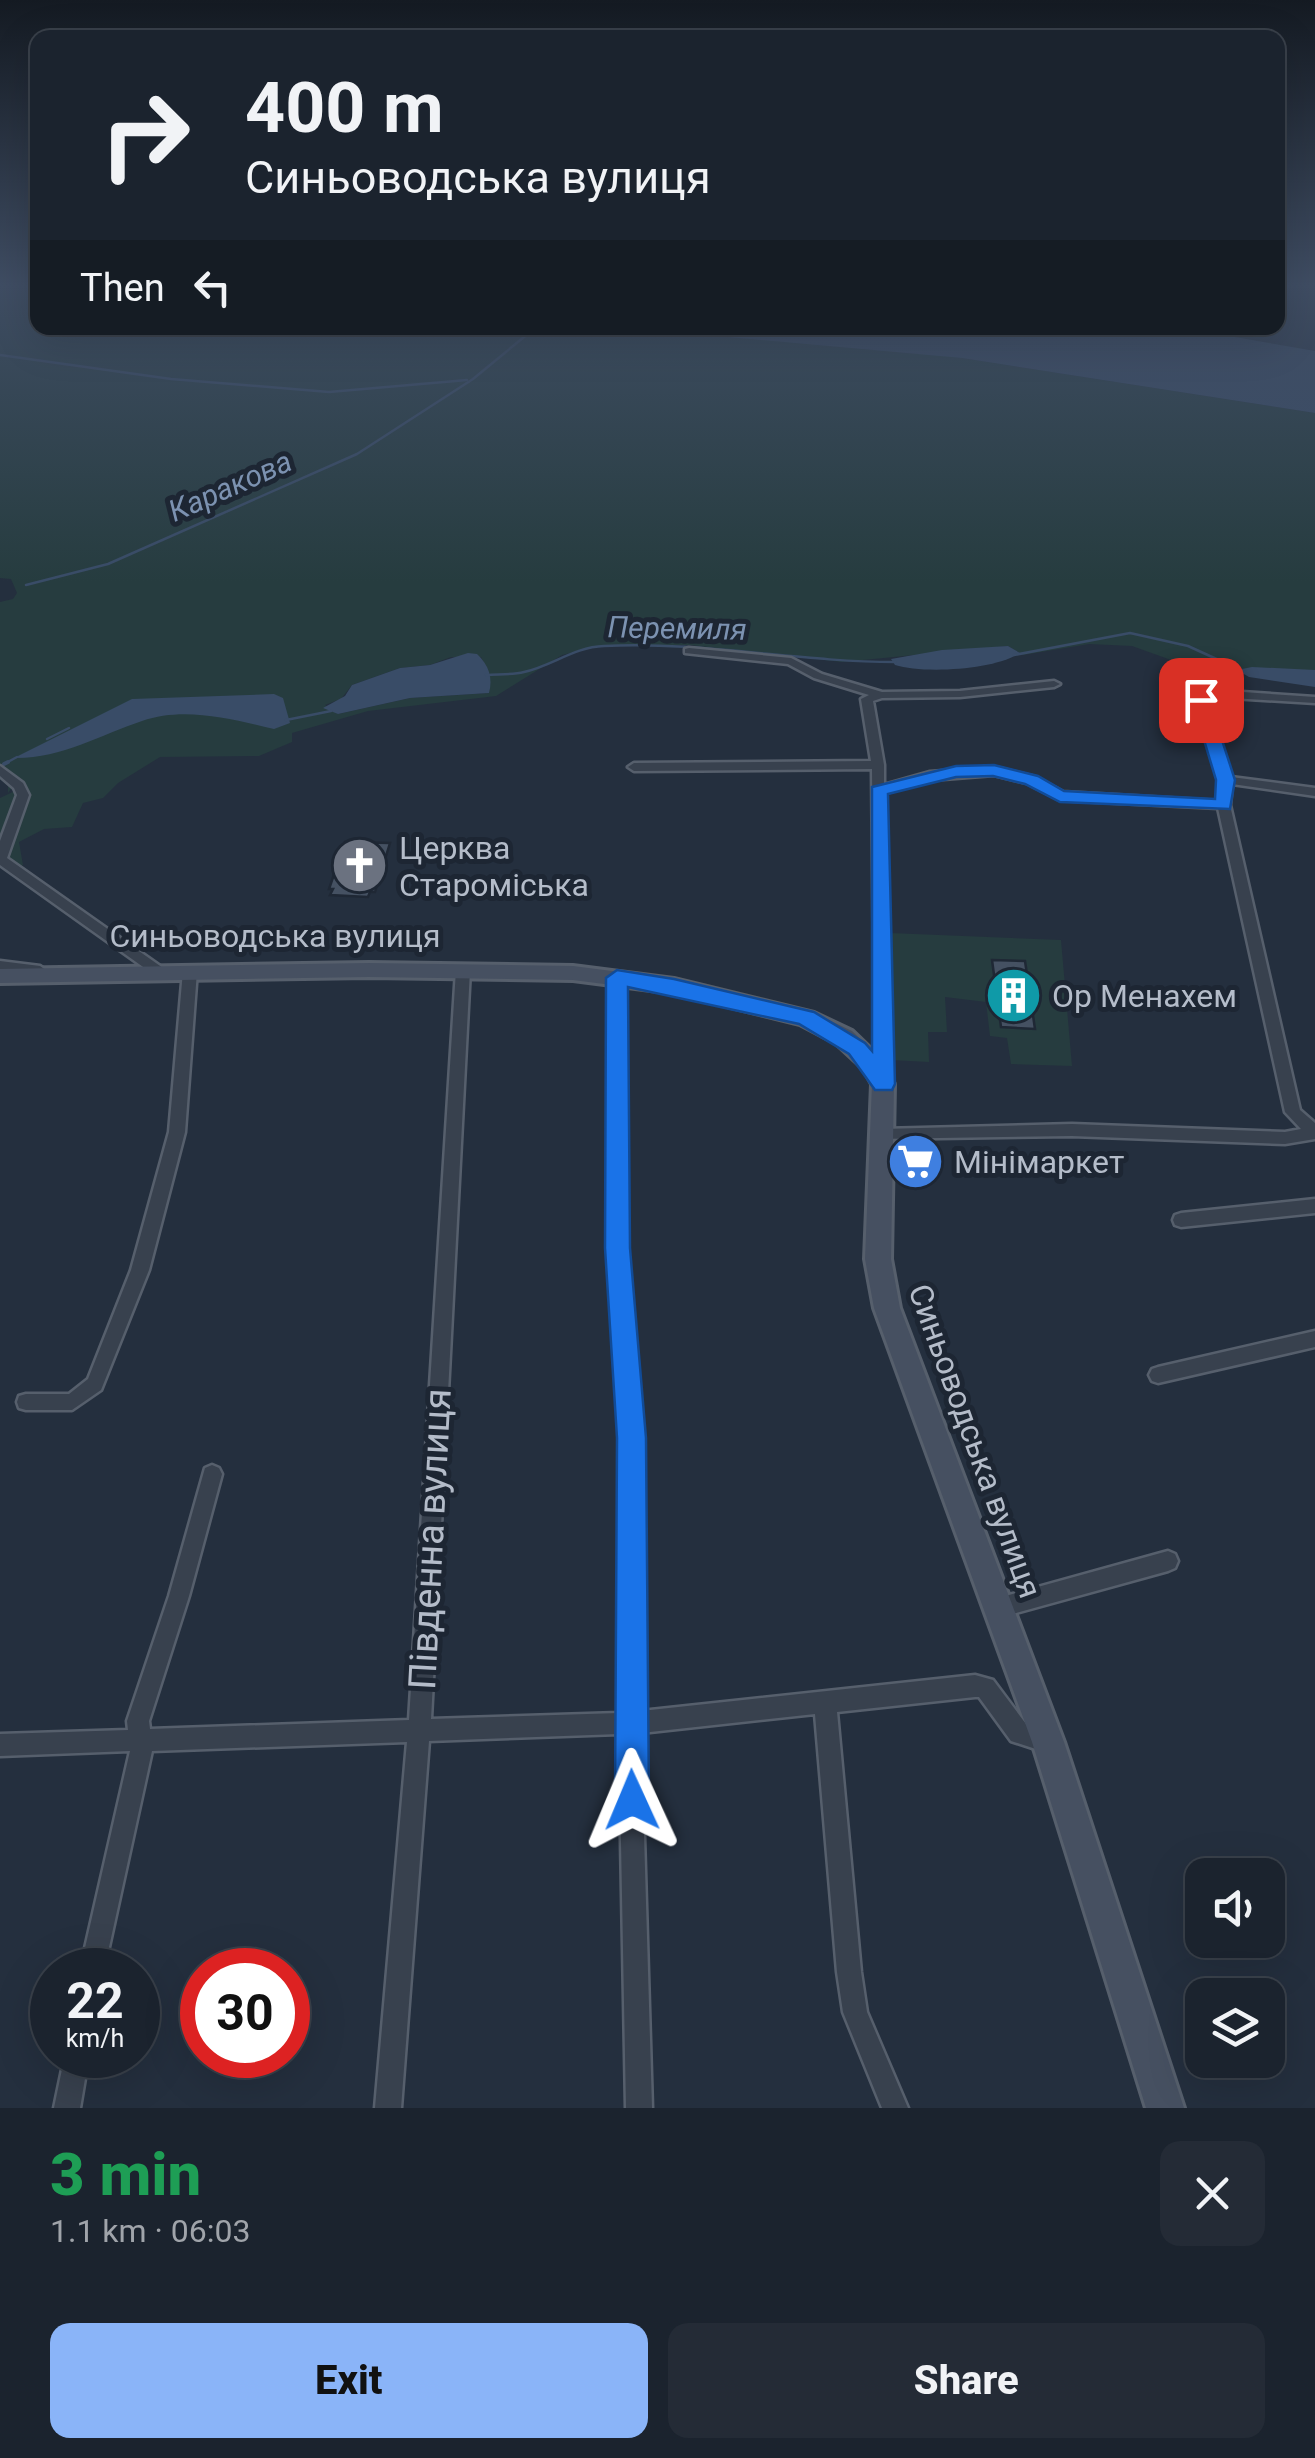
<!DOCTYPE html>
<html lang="en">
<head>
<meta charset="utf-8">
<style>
	:root { --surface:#1b232e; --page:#242b36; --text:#f1f3f6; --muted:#a0a4aa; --line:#39404a; --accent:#8ab4f8 }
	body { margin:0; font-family:Roboto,sans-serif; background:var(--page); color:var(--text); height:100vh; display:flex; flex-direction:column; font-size:38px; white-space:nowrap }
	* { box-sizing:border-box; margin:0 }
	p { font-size:32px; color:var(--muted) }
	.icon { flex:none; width:55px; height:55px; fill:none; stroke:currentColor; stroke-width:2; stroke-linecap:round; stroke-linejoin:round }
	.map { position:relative; height:2108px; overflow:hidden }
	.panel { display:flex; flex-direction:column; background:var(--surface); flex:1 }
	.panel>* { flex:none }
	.top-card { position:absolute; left:30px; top:30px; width:1255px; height:305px; border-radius:20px; box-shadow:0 10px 40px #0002,0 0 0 2px var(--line); background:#1b232e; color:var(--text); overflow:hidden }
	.tools { position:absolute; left:1185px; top:1858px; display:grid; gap:20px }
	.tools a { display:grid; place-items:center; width:100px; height:100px; border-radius:20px; background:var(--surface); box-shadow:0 10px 40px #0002,0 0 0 2px var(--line); font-size:50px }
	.speed { position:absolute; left:30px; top:1948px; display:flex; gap:20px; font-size:50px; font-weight:700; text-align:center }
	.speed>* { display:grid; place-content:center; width:130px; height:130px; border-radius:50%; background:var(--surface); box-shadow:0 10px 40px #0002,0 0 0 2px var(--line); line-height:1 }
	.speed small { font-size:25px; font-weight:400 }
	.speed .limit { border:15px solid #d22; background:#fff; color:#111 }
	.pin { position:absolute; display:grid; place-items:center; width:85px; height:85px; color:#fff; margin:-42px; border-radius:20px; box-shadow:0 5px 15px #0006 }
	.me { position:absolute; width:110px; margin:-55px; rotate:359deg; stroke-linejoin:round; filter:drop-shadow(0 0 8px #0008) }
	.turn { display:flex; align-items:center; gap:35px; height:210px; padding:0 50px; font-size:45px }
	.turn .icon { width:130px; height:130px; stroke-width:2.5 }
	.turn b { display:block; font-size:70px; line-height:85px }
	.then { display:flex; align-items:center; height:95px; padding:0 50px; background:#0003; gap:20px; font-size:38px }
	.round { display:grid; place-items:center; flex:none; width:105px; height:105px; border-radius:20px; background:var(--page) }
	.overview { display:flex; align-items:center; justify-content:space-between; height:170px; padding:0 50px }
	h1 { font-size:60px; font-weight:800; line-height:75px; color:#1e9e55 }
	.primary-button { display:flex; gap:20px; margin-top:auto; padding:20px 50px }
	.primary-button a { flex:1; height:115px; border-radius:20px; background:var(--accent); color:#111; font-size:40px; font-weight:800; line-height:115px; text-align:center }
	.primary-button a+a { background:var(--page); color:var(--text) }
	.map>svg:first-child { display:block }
</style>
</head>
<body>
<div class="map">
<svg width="1315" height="2108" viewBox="0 0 1315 2108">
	<rect width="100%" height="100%" fill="#242f3e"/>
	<!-- green -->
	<g fill="#263c3f" fill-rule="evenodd">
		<path d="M0 287H37L38 328H726L839 339 1315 413V670H1199L1132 646 1089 644 1023 655 1008 646 842 662 690 645 599 646 562 655 496 696 368 711 292 733V742L259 756 160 757 118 783 103 798 83 803 72 827 44 829 19 842 23 865 15 869 0 859V798L21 788 15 783 8 793V786L0 779V602L13 599 17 593 11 579 0 578ZM451 657H481L490 675 489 693 410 698 338 714 325 705 341 699 352 685 400 668 430 665Z"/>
		<path d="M890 933 1061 940 1072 1066 1011 1064 1007 1038 990 1036 986 1002 945 997 947 1032H928L929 1062 891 1060Z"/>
	</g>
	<!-- water -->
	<g fill="#394c67">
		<path d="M681 328H1183L1315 351V413L962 358 717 336Z"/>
		<path d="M1008 646 1020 653C995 670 923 674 895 665L891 659 942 650Z"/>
		<path d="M468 653 477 654C489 665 493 678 489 693L410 698 338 714 323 708 345 696 352 685 400 668 430 665Z"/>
		<path d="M1252 667 1315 670V687L1249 677 1237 670Z"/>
		<path d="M274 694 283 698 290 723 274 729C232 719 184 706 142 721 100 735 60 759 14 758L132 699Z"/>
	</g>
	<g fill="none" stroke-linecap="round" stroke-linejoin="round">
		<!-- stream-far1 -->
		<g stroke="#394c67" stroke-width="2.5">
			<path d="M0 355 171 379 329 392 467 380"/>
			<path d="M26 585 108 564 357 454 473 379 535 328"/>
			<path d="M1014 655 1130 633 1188 646 1245 672"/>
			<path d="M486 675C498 674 512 675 524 672 552 666 574 647 604 646 702 641 797 662 895 662"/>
			<path d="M286 720 331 711"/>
			<path d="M47 739 69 728"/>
			<path d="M4 764 17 757"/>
		</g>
		<!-- stream -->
		<path stroke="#394c67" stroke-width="4" d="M4 764 8 762"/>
	</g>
	<!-- building -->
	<g fill="#455162" stroke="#1f2835" stroke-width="2.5">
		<path d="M345 842 390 843 375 892H370L368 897 330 895 333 889H329Z"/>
		<path d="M992 960 1025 961 1035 1029 1001 1027Z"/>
	</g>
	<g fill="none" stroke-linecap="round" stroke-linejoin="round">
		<defs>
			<g id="street">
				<path d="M689 648 791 658 822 674 882 692 960 691 1054 681 1060 684 1054 687 960 697 882 698 873 701 884 765V785L930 772 994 767 1035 777 1063 792 1218 801 1220 780 1195 700 1197 698 1213 690 1315 697V703L1215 697 1207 701 1231 777 1315 788V796L1232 784 1230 805 1300 1110 1315 1123V1139L1285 1144 1072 1136 876 1139 874 1135 876 1131 882 1129 1072 1124 1285 1132 1301 1129 1285 1112 1218 808 1060 800 1027 783 994 775 931 780 885 793 891 1080 883 1086 878 1084 875 1080 872 769 634 771 628 767 634 763 871 761 861 699 869 695 814 678 788 664 685 653V649Z"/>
				<path d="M0 766 23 783 29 795 7 858 163 968 165 971 163 974H153L0 865V841L17 795 14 788 0 776Z"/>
				<path d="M0 961 40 966 47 971 40 976 0 971Z"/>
				<path d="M463 965 470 970 431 1719 619 1713 623 1438 610 1248V978L617 973 624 978 626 1248 641 1438V1711L975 1675 993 1680 1026 1724 1056 1734 1059 1742 1056 1750 1048 1753 1011 1741 979 1697H975L837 1712 861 1972 867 2012 908 2108H882L843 2012 837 1972 815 1714 641 1733 652 2108H626L619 1734 429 1741 401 2108H375L407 1742 152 1751 104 1970H80L130 1751 0 1756V1734L128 1730 127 1721 169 1596 205 1468 212 1465 219 1468 222 1474 189 1596 149 1721 150 1729 409 1720 456 970Z"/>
				<path d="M190 966 197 971 185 1132 149 1270 101 1390 72 1410H26L19 1408 17 1402 19 1396 26 1394H69L88 1379 131 1270 169 1132 183 971Z"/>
				<path d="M1315 1199V1213L1181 1227 1175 1225 1173 1220 1175 1215 1181 1213Z"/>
				<path d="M1315 1331V1347L1158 1383 1152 1381 1149 1375 1152 1369 1158 1367Z"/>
				<path d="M1168 1551 1175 1554 1178 1561 1175 1568 1168 1571 998 1618 991 1615 988 1608 991 1601 998 1598Z"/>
				<path d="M65 2055H89L80 2108H54Z"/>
			</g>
			<path id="secondary" d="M369 963 573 966 674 979 814 1013 852 1031 880 1058 894 1084 891 1259 900 1308 1064 1742 1184 2108H1146L1032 1742 874 1308 865 1259 872 1084 864 1069 836 1043 800 1024 674 993 573 980 369 977 0 983V969Z"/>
		</defs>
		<!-- street casing -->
		<use href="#street" stroke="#565f6c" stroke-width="5"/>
		<!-- secondary casing -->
		<use href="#secondary" stroke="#565f6c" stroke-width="6"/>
		<!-- street -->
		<use href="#street" fill="#38414e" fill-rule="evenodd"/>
		<!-- secondary -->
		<use href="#secondary" fill="#465061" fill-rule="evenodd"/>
	</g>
	<!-- sky -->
	<linearGradient id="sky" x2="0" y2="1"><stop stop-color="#141a22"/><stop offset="0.49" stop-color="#3f4d63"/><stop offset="1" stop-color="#3f4d63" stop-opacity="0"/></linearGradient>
	<rect width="1315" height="582" fill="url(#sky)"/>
	<!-- route -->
	<path fill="#1a73e8" stroke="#114b97" stroke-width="2.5" d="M1201 695 1209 700 1235 780 1230 809 1060 802 1025 784 993 776 956 777 888 794 895 1084 892 1090H875L849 1054 799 1024 628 987 630 1248 646 1438 649 1800 644 1812 632 1817 620 1812 615 1800 617 1438 605 1248 606 978 617 970 674 979 814 1012 865 1043 872 1051V787L956 766 994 765 1038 776 1064 791 1215 799 1216 780 1192 700Z"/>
	<!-- icons -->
	<defs>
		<symbol id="church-disc" viewBox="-11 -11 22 22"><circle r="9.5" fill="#6b7280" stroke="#1d2633"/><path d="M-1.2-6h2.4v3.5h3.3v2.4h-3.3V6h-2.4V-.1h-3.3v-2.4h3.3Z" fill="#fff"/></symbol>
		<symbol id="building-disc" viewBox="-11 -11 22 22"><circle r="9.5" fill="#0f9aa8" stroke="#1d2633"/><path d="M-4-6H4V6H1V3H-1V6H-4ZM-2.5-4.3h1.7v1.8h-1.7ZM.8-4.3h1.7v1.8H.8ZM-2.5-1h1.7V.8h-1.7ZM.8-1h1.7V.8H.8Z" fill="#fff"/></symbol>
		<symbol id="supermarket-disc" viewBox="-11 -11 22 22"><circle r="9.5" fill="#3f7fe0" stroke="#1d2633"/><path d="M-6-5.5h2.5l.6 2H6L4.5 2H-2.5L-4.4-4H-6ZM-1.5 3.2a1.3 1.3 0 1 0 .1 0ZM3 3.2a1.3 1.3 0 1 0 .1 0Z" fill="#fff"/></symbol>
	</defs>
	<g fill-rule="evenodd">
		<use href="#church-disc" x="328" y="834" width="63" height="63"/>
		<use href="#building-disc" x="982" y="964" width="63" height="63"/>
		<use href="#supermarket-disc" x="884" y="1130" width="63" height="63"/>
	</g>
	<g text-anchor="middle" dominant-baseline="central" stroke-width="10" stroke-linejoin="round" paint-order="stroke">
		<!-- far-water labels -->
		<g font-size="30" font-style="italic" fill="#7c92b1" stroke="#1d2633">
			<text transform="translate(230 486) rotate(-24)">Каракова</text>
			<text transform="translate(677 628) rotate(1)">Перемиля</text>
		</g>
		<!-- poi labels -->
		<g font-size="32" fill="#b4bcc9" stroke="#1d2633" text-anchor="start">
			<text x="399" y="848">Церква<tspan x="399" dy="37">Староміська</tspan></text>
			<text x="1052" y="996">Ор Менахем</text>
			<text x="954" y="1162">Мінімаркет</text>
		</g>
		<!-- street labels -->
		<g font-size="32" fill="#b4bcc9" stroke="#1d2633">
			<text x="275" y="936">Синьоводська вулиця</text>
			<text transform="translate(975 1441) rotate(70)">Синьоводська вулиця</text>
		</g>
		<!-- near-street labels -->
		<g font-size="38" fill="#b4bcc9" stroke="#1d2633">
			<text transform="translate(430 1539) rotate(-87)">Південна вулиця</text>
		</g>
	</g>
</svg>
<div class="tools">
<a><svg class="icon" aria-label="sound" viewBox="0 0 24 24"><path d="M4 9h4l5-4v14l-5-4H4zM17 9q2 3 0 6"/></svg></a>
<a><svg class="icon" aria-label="layers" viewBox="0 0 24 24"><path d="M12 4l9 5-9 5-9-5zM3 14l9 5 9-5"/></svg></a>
</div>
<div class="speed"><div>22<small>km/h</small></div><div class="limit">30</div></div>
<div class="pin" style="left:1201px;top:700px;background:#d93025"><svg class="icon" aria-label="arrive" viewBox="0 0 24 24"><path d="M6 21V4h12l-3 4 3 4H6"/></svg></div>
<svg class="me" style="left:632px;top:1800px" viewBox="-20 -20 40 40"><path d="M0-17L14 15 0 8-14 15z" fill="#1a73e8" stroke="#fff" stroke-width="4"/></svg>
<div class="top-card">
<div class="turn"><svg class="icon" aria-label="right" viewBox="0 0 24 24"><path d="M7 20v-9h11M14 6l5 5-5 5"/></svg><div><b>400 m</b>Синьоводська вулиця</div></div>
<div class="then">Then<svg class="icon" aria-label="left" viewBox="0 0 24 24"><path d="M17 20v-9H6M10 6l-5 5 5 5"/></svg></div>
</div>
</div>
<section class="panel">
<div class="overview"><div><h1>3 min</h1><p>1.1 km · 06:03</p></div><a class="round"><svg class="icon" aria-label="close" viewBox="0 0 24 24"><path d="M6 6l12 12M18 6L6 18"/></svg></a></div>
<div class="primary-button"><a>Exit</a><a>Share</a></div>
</section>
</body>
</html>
